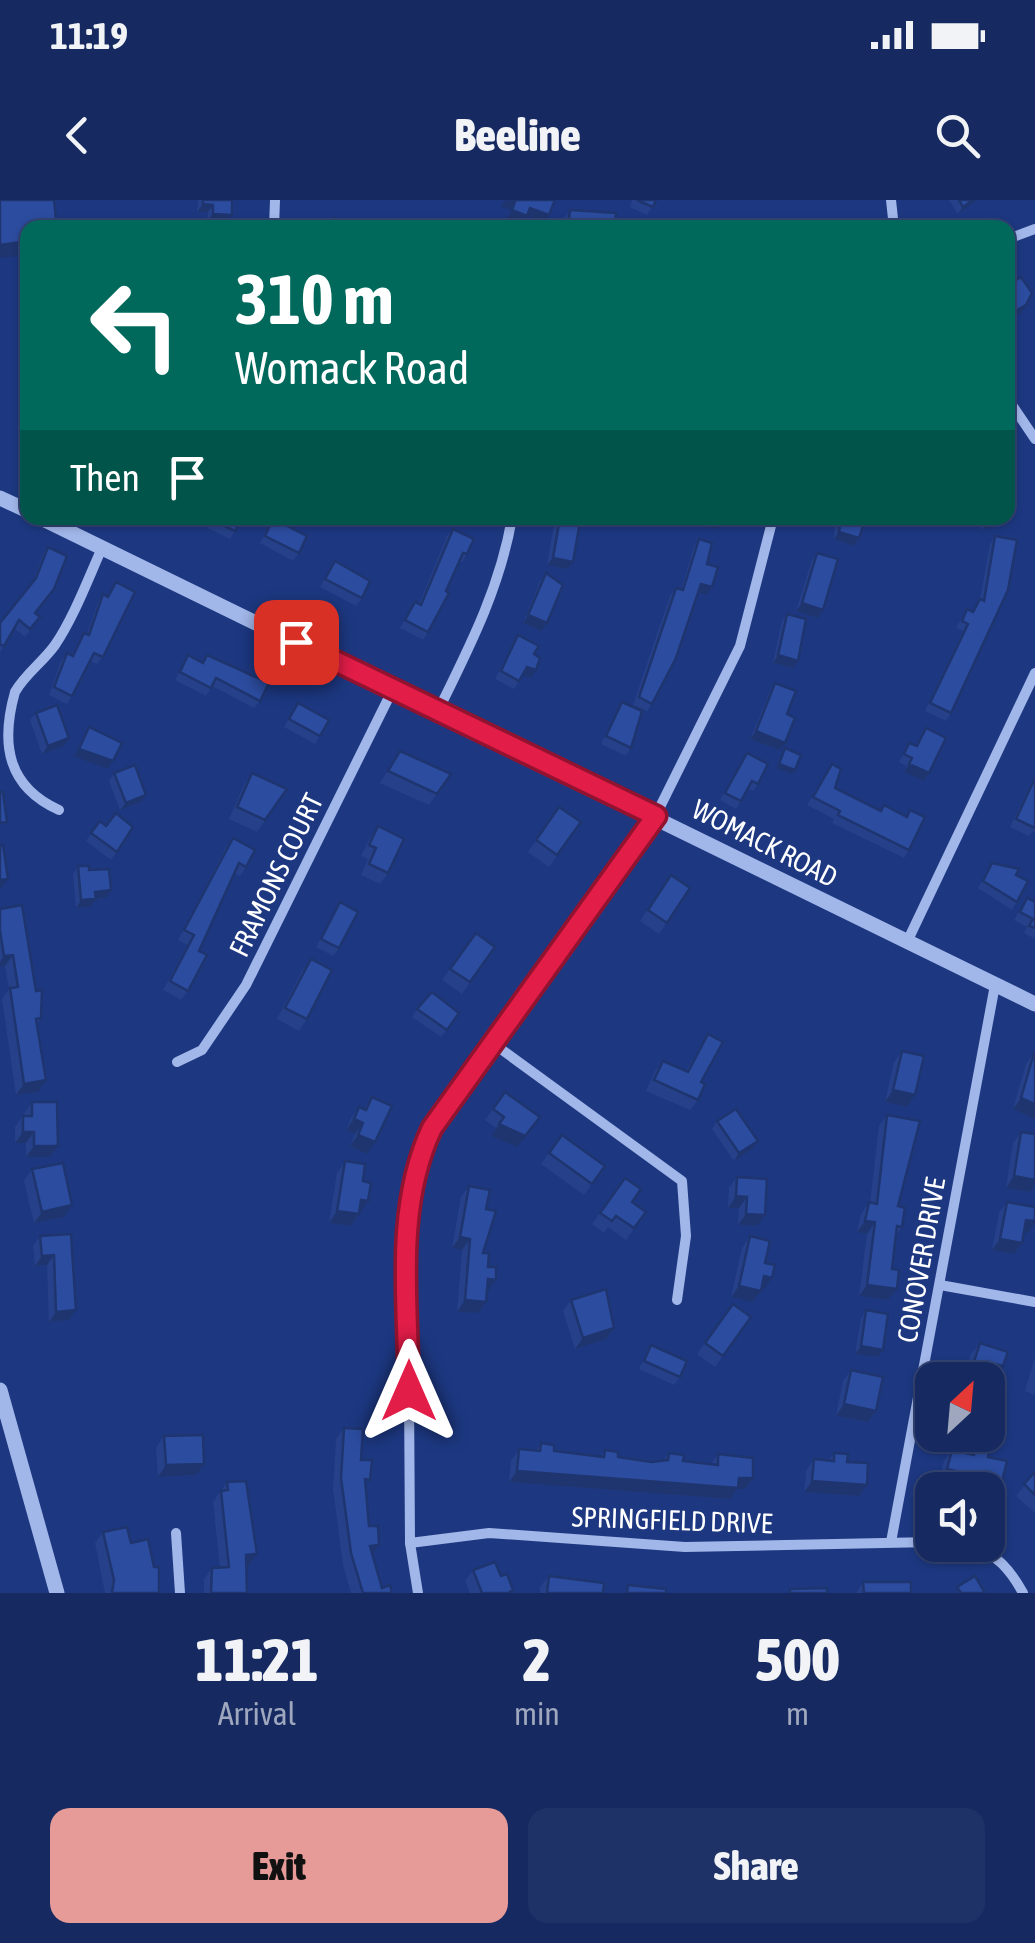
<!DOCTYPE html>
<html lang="en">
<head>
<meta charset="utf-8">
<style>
	:root { --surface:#162a61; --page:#1f3267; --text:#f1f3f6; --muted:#9ea7bd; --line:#354676; --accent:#e69b98 }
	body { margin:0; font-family:"Asap Condensed",sans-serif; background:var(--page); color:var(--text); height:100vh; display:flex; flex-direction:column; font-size:38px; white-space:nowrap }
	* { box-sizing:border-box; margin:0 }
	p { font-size:32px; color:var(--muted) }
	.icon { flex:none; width:55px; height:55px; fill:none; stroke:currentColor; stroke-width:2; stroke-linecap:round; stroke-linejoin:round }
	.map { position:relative; height:1393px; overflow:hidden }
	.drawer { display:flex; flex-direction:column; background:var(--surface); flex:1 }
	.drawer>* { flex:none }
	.top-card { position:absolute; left:20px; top:20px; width:995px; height:305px; border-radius:20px; box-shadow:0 2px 8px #0004,0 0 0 2px var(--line); background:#00695c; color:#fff; overflow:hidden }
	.needle { width:65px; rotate:26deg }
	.controls { position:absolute; left:915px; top:1162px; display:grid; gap:20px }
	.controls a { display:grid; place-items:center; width:90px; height:90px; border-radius:20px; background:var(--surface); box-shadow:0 2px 8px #0004,0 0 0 2px var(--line); font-size:50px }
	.pin { position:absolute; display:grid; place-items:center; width:85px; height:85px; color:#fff; margin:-42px; border-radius:20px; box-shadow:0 5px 15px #0006 }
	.me { position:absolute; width:110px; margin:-55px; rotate:0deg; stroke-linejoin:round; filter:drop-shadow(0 0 8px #0008) }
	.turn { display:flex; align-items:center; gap:35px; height:210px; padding:0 50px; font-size:45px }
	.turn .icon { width:130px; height:130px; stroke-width:2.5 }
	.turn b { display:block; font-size:70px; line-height:85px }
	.then { display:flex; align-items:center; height:95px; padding:0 50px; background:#0003; gap:20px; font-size:38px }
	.eta { display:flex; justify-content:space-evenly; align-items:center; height:170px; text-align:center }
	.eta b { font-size:60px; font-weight:800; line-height:70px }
	.action { display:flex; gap:20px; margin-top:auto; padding:20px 50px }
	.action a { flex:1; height:115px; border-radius:20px; background:var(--accent); color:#111; font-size:40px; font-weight:800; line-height:115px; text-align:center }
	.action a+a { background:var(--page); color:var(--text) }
	.status { display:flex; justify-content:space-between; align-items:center; height:70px; padding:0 50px; background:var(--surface); direction:ltr }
	.status svg { height:28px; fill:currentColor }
	header { display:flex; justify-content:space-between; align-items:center; height:130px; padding:0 50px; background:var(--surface); font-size:45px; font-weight:800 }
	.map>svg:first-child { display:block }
</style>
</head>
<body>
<div class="status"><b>11:19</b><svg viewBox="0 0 49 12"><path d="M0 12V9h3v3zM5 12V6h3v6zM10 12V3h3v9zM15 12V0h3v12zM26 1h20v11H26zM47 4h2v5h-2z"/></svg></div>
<header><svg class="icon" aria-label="back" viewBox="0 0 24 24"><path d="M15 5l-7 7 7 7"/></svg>Beeline<svg class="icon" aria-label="search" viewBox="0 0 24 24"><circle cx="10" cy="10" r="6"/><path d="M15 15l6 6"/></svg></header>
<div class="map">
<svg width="1035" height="1393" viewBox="0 0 1035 1393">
	<rect width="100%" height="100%" fill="#1d3881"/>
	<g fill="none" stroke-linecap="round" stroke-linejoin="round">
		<!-- minor -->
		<g stroke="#a1b6e9" stroke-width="10">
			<path d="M891 0 894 28"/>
			<path d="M274 28 275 0"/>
			<path d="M1008 39 1035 29"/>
			<path d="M1008 199 1035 239"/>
			<path d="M438 511C469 448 500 388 512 318"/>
			<path d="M59 610C8 587 0 545 15 492 25 474 43 462 55 445 74 417 88 379 102 348"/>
			<path d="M907 742 1035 473"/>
			<path d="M494 844 682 981 686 1036 677 1100"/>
			<path d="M177 862 202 850 246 785 393 489"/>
			<path d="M940 1085 1035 1102"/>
			<path d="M176 1333 180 1393"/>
			<path d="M891 1342 995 785"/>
			<path d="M410 1343 489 1333 685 1347 932 1342"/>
			<path d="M972 1345C997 1355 1010 1369 1023 1393"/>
			<path d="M418 1393 410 1343 408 1040 410 988 432 928 649 629 740 446 773 318"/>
		</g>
		<!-- tertiary -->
		<g stroke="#a1b6e9" stroke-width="15">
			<path d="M0 298 28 311"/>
			<path d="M41 318 1035 804"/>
			<path d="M0 1190 57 1393"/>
		</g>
	</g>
	<!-- wall -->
	<g fill="#264189">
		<path d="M198 0H232V15L226 22 207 21 208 12H197Z"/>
		<path d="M632 0H656L647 15 630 7Z"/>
		<path d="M949 0H977L958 14Z"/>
		<path d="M570 10 615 28H564V18Z"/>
		<path d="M188 318H242L230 339Z"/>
		<path d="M560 318 573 362 568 369 547 365 554 325Z"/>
		<path d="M821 318H866L859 338 854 346 834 339 835 324 820 319Z"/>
		<path d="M978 318H1007L1004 322 982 330Z"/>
		<path d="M273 319 299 353 293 361 260 343Z"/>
		<path d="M453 329 467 354 462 362 459 361 428 432 423 440 400 428 415 402 419 404 447 336Z"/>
		<path d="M995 336 1017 340 951 513 946 521 925 511 963 431 956 428 962 417 967 409 972 411 980 399 990 344Z"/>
		<path d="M699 339 712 387 706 395 698 393 652 504 647 511 633 505 670 396 676 388 681 390 694 347Z"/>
		<path d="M48 347 35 414 40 417 25 437 14 428 0 453V423L32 384 43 354Z"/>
		<path d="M817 353 818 418 796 411 812 360Z"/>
		<path d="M335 361 362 398 356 406 320 387Z"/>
		<path d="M546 373 547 423 541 431 523 423 540 381Z"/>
		<path d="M116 382 103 457 97 464 90 461 67 504 49 495 61 461 67 453 71 456 84 433 87 434 98 402 103 394 107 396Z"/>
		<path d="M787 414 798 461 793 468 773 463 782 421Z"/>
		<path d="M518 435 534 454 531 478 523 475 514 489 495 479Z"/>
		<path d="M188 455 202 462 207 455 260 501 254 508 212 486 206 496 175 480Z"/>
		<path d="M775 483 787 514 780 550 750 539 770 491Z"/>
		<path d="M622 502 631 548 626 556 601 544Z"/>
		<path d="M298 503 320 536 315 544 284 527Z"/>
		<path d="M36 513 64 546 42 554 30 520Z"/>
		<path d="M926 528 929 573 924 581 904 572 907 566 899 562 909 543 916 546Z"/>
		<path d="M400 551 451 574 429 605 380 583Z"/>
		<path d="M747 553 758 584 753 591 748 589 736 609 720 600Z"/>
		<path d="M832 564 835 588 880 610 884 605 906 616 910 610 909 650 904 658 832 623 834 619 807 605Z"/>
		<path d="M114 573 146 595 141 602 120 610 109 581Z"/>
		<path d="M252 573 287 589 257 632 229 619 244 585Z"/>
		<path d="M1035 576V632L1033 631 1029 636 1010 627Z"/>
		<path d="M559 607 581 622 549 667 528 652Z"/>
		<path d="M100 621 106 626 133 627 111 660 86 641Z"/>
		<path d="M378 626 388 673 380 684 361 675 368 659 361 656 370 638Z"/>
		<path d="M233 638 246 667 240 676 234 673 199 751 188 791 181 800 163 790 188 745 178 740 226 647Z"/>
		<path d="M992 663 1016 675 1017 702 1012 710 978 688Z"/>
		<path d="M78 666 89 670 106 698 96 699 90 707 76 708 73 674Z"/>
		<path d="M671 675 690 688 659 734 640 721Z"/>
		<path d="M1027 698 1035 702V739L1024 733 1027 727 1014 720Z"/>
		<path d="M340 702 339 748 333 756 316 747Z"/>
		<path d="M0 709 41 818 37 824 38 892 16 895 2 799 9 789 5 766 0 767Z"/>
		<path d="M476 733 495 747 462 794 442 780Z"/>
		<path d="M311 759 307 819 299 831 277 819 302 771Z"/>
		<path d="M417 809 459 813 441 837 412 817Z"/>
		<path d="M708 834 698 900 690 910 646 891 655 871 663 861 686 871Z"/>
		<path d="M902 851 915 895 907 907 885 902 894 862Z"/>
		<path d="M1034 853 1035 919 1013 909 1026 864Z"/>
		<path d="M505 892 517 947 491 936 496 928 485 920Z"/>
		<path d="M372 897 367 954 350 946 355 934 346 930 351 918 359 907 364 909Z"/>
		<path d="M32 902 58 946 50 957H26V943H15V927Z"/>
		<path d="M887 915 902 1027 896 1035 892 1069 897 1089 888 1100 859 1096 867 1034 857 1032 861 1014 869 1002 870 1003 879 926Z"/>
		<path d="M717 921 758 941 752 949 734 961 712 929Z"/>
		<path d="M1021 932 1035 934V984L1030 992 1006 988 1013 943Z"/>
		<path d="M562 935 605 966 584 995 541 964Z"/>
		<path d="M345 961 360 1013 351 1026 329 1023 337 973Z"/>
		<path d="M32 969 64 1017 34 1023 24 981Z"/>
		<path d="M737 977 767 979 757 1026 738 1025 739 1008H728L729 988Z"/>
		<path d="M625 978 632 1002 646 1012 626 1040 608 1027 604 1033 592 1024Z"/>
		<path d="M469 986 486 1009 483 1053 496 1080 487 1091 486 1102 478 1113 457 1112 462 1050 452 1048 461 997Z"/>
		<path d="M1007 1002 1028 1033 1024 1032 1022 1043 1014 1054 992 1050 999 1013Z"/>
		<path d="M71 1034 76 1110 69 1120 49 1122 47 1065 35 1066 33 1046 40 1036Z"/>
		<path d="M750 1036 765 1063 764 1089H761L752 1102 731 1097 742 1048Z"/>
		<path d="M571 1100 614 1128 606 1139 575 1149 563 1111Z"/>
		<path d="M733 1104 751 1117 715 1167 697 1154Z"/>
		<path d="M866 1110 883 1150 878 1157 855 1154 861 1118Z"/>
		<path d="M980 1143 995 1178 991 1177 988 1180H963L971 1154Z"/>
		<path d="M651 1145 680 1177 674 1185 639 1169Z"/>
		<path d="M1035 1157V1195L1025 1191Z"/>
		<path d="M851 1170 876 1211 868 1222 836 1216 843 1181Z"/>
		<path d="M344 1228 361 1260 372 1355 382 1388 392 1393H351L343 1365 333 1289 336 1239Z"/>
		<path d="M164 1236 196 1275 158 1277 156 1248Z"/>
		<path d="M541 1243 554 1251 600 1257 605 1250 618 1257 651 1262 663 1261 669 1253 683 1261 711 1264 718 1254 753 1278 745 1289H737L730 1299 509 1282 511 1261 519 1249 536 1251Z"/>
		<path d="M976 1248 988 1257 1002 1282 994 1293 988 1292V1290L939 1281 944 1261 952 1250 971 1254Z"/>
		<path d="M834 1253 847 1262 867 1285 859 1296 804 1292 806 1271 814 1259 829 1260Z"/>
		<path d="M1035 1272V1313L1016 1296Z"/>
		<path d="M227 1282 257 1354 249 1365H246L247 1393H204V1379L212 1368 220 1367 213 1302Z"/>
		<path d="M103 1332 131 1343 159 1393H105L95 1343Z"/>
		<path d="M473 1370 501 1376 513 1390 511 1393H470L465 1381Z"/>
		<path d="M549 1376 603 1393H540V1387Z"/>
		<path d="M863 1382 911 1393H856Z"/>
	</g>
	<!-- shaded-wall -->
	<g fill="#1f356f">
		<path d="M506 0 515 2 510 10 501 6Z"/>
		<path d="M973 0H977L958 14 963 7Z"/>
		<path d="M203 4 213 5 208 12H197Z"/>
		<path d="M530 8 549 15 544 23 525 15Z"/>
		<path d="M512 10 527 16 521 24 507 18Z"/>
		<path d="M213 14 232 15 226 22 207 21Z"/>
		<path d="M28 41V55L0 58V45Z"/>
		<path d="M1026 105 1021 113 1008 119V115Z"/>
		<path d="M698 318H706L721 321 716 329 694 324Z"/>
		<path d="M821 318H840L835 324 820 319Z"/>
		<path d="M1000 318H1007L1004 322 982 330 988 322Z"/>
		<path d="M839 332 859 338 854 346 834 339Z"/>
		<path d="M553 358 573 362 568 369 547 365Z"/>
		<path d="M701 384 712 387 706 395 696 392Z"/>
		<path d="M802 403 823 410 818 418 796 411Z"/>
		<path d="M528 415 547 423 541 431 523 423Z"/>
		<path d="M778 455 798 461 793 468 773 463Z"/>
		<path d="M527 467 536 470 531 478 522 475Z"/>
		<path d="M756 531 785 543 780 550 750 539Z"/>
		<path d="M69 538 64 546 42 554 48 546Z"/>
		<path d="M79 549 113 561 108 569 73 556Z"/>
		<path d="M779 564 795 570 792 574 776 568Z"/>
		<path d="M909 564 929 573 924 581 904 572Z"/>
		<path d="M146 595 141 602 120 610 126 603Z"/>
		<path d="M8 679 0 690V680Z"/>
		<path d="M111 690 106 698 90 699 95 692Z"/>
		<path d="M96 699 90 707 76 708 81 700Z"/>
		<path d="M13 755 5 766 0 767V762L4 756Z"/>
		<path d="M46 880 38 892 16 895 24 884Z"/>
		<path d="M893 890 915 895 907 907 885 902Z"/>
		<path d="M1021 898 1035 904V919L1013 909Z"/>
		<path d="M540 917 517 947 491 936 499 924Z"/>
		<path d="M354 919 363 923 355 934 346 930Z"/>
		<path d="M23 932H34L26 943H15Z"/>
		<path d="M358 935 375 942 367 954 350 946Z"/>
		<path d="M758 941 752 949 734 961 739 953Z"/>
		<path d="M34 946H58L50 957H26Z"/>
		<path d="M1014 976 1035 980V984L1030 992 1006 988Z"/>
		<path d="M736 996 747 997 739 1008H728Z"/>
		<path d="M361 1000 368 1001 360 1013 353 1012Z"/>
		<path d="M72 1005 64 1017 34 1023 42 1012Z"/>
		<path d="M337 1011 359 1014 351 1026 329 1023Z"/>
		<path d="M746 1014 765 1015 757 1026 738 1025Z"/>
		<path d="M1026 1020 1035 1021V1023L1028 1033 1018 1031Z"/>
		<path d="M865 1021 875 1022 867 1034 857 1032Z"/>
		<path d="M460 1037 470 1039 462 1050 452 1048Z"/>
		<path d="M1000 1039 1022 1043 1014 1054 992 1050Z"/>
		<path d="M54 1055 47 1065 35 1066 42 1056Z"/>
		<path d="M764 1076 772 1078 764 1089 756 1088Z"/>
		<path d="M488 1079 496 1080 488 1091H479Z"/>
		<path d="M867 1085 897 1089 888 1100 859 1096Z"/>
		<path d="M739 1086 761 1091 752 1102 731 1097Z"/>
		<path d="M465 1100 486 1102 478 1113 457 1112Z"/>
		<path d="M76 1110 69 1120 49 1122 56 1112Z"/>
		<path d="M614 1128 606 1139 575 1149 583 1138Z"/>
		<path d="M861 1146 883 1150 878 1157 855 1154Z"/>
		<path d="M995 1164 1003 1166 995 1178 987 1175Z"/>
		<path d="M844 1204 876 1211 868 1222 836 1216Z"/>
		<path d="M204 1264 196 1275 158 1277 166 1265Z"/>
		<path d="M947 1269 1002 1282 994 1293 988 1292V1290H980L939 1281Z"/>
		<path d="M517 1271 739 1278H753L745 1289H737L730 1299 509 1282Z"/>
		<path d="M812 1281 867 1285 859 1296 804 1292Z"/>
		<path d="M379 1345 371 1356 370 1346Z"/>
		<path d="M257 1354 249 1365 238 1366 246 1355Z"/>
	</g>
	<!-- building -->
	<g fill="#2c4c9f" stroke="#1f356f" stroke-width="2.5">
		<path d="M0 0H54L57 28H28V41L0 45Z"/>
		<path d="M203 0H232V15L213 14V5L203 4Z"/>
		<path d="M510 0H555L549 15 530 8 527 16 512 10 515 2Z"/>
		<path d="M637 0H656L653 7Z"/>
		<path d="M959 0H973L963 7Z"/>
		<path d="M570 10 616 13 615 28H568Z"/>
		<path d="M335 18 338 28H320L319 23Z"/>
		<path d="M1021 77 1032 93 1026 105 1008 115V85Z"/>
		<path d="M208 318H242L235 331Z"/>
		<path d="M560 318 580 322 573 362 553 358Z"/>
		<path d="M841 318H866L859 338 839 332Z"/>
		<path d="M986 318H1000L988 322Z"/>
		<path d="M273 319 307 336 299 353 265 336Z"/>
		<path d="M453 329 474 339 467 354 463 353 446 391 449 393 428 432 405 420 415 402 421 405Z"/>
		<path d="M995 336 1017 340 1008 390 951 513 930 503 968 424 962 421 967 409 973 412 980 399 984 401Z"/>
		<path d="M699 339 712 343 707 364 718 367 712 387 701 384 676 458 652 504 639 497 676 388 683 390Z"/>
		<path d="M48 347 67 356 54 389 35 413 40 417 30 429 19 420 4 446 0 444V423L36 378Z"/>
		<path d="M817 353 838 359 823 410 802 403Z"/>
		<path d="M335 361 370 381 362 398 325 379Z"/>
		<path d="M546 373 563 385 547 423 528 415Z"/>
		<path d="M116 382 135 392 103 457 94 453 72 496 54 487 67 453 73 456 84 433 89 435 103 394 108 397Z"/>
		<path d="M787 414 806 419 798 461 778 455Z"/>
		<path d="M518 435 539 446 534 454 540 458 536 470 527 467 519 481 501 471Z"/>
		<path d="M188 455 203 463 207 455 269 483 260 501 216 478 211 488 180 472Z"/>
		<path d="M775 483 796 491 787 514 795 518 785 543 756 531Z"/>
		<path d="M622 502 642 511 631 548 606 536Z"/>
		<path d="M298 503 329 520 320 536 289 519Z"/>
		<path d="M57 505 69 538 48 546 36 513Z"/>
		<path d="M89 527 122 543 113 561 79 549Z"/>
		<path d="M926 528 946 538 929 573 909 564 912 558 904 554 909 543 917 546Z"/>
		<path d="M785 548 801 555 795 570 779 564Z"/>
		<path d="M400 551 451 574 437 594 388 571Z"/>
		<path d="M747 553 768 564 758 584 752 581 741 601 725 593Z"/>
		<path d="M832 564 841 569 835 588 881 611 884 605 907 617 910 610 925 617 909 650 838 615 840 611 813 597Z"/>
		<path d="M135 565 146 595 126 603 114 573Z"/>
		<path d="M252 573 287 589 265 620 237 607Z"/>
		<path d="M1035 578V628L1016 619Z"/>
		<path d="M0 592H3L7 622 0 623Z"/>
		<path d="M559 607 581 622 557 655 536 640Z"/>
		<path d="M116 613 133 627 117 652 91 633 100 621 106 626Z"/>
		<path d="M378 626 404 639 388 673 369 664 376 648 369 645Z"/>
		<path d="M233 638 255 650 246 667 239 663 199 751 207 755 188 791 170 781 194 735 184 730Z"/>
		<path d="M3 645 8 679 0 680V646Z"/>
		<path d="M992 663 1019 669 1016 675 1028 681 1017 702 983 681Z"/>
		<path d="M78 666H89V670L109 669 111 690 95 692 96 699 81 700Z"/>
		<path d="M671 675 690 688 667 723 648 710Z"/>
		<path d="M1027 698 1035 702V728L1029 726 1033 719 1020 712Z"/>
		<path d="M340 702 358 712 339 748 321 739Z"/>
		<path d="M22 705 36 791 42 790 41 818 36 819 46 880 24 884 10 788 18 787 13 755 4 756 0 731V709Z"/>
		<path d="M476 733 495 747 470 782 450 769Z"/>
		<path d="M311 759 332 770 307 819 285 808Z"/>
		<path d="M432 792 459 813 447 830 417 809Z"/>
		<path d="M708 834 723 842 701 882 705 884 698 900 654 880 663 861 688 872Z"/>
		<path d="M902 851 924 856 915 895 893 890Z"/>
		<path d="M1034 853H1035V904L1021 898Z"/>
		<path d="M505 892 540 917 525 936 499 924 504 917 493 909Z"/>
		<path d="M372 897 392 906 375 942 358 935 363 923 354 919 359 907 366 910Z"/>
		<path d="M32 902H57L58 946H34V932H23V916H32Z"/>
		<path d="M736 909 758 941 739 953 717 921Z"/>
		<path d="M887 915 920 921 898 1006 905 1008 902 1027 897 1026 892 1069 899 1070 897 1089 867 1085 875 1022 865 1021 869 1002 877 1004Z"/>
		<path d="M1021 932 1035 934V980L1014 976Z"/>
		<path d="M562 935 605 966 592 984 549 953Z"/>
		<path d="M345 961 365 964 363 981 371 983 368 1001 361 1000 359 1014 337 1011Z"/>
		<path d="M63 963 72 1005 42 1012 32 969Z"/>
		<path d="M737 977 767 979 765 1015 746 1014 747 997 736 996Z"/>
		<path d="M625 978 641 989 632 1002 646 1012 634 1028 616 1016 612 1021 600 1013Z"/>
		<path d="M469 986 490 990 486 1009 496 1011 483 1053H489L488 1067H496V1080L488 1079 486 1102 465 1100 470 1039 460 1037Z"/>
		<path d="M1007 1002 1035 1007V1021L1026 1020 1022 1043 1000 1039Z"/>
		<path d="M71 1034 76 1110 56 1112 54 1055 42 1056 40 1036Z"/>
		<path d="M750 1036 770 1041 765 1063 775 1065 772 1078 764 1076 761 1091 739 1086Z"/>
		<path d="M606 1089 614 1128 583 1138 571 1100Z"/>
		<path d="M733 1104 751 1117 723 1156 705 1143Z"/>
		<path d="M866 1110 888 1114 883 1150 861 1146Z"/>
		<path d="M980 1143 1008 1152 1003 1166 995 1164 988 1187V1180H968Z"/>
		<path d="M651 1145 687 1161 680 1177 644 1161Z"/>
		<path d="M851 1170 883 1177 876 1211 844 1204Z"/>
		<path d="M344 1228 363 1229 361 1260H372L370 1280 365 1279 369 1326H378L379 1345 370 1346 382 1388 390 1385 392 1393H363L351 1353 341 1278Z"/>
		<path d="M203 1235 204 1264 166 1265 164 1236Z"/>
		<path d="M541 1243 554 1245V1251L604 1257 605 1250 618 1252V1257L651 1262 668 1260 669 1253 684 1255 683 1261 718 1265V1254L753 1258V1278H739L738 1288 517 1271 519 1249 540 1251Z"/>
		<path d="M976 1248 989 1251 988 1257 1007 1261 1002 1282 947 1269 952 1250 974 1255Z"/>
		<path d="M834 1253 848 1254 847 1262 868 1263 867 1285 812 1281 814 1259 834 1261Z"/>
		<path d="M1035 1272V1295L1024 1284Z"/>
		<path d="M246 1281 257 1354 246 1355 247 1393H211L212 1368 229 1367 221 1291 228 1290 227 1282Z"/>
		<path d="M127 1327 131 1343 148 1339 154 1367H159V1393H112L114 1380 103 1332Z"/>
		<path d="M495 1362 501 1376 507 1374 513 1390 508 1393H482L473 1370Z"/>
		<path d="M549 1376 604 1383 603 1393H547Z"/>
		<path d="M975 1376 985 1393H961L957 1387Z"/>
		<path d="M863 1382H911V1393H864Z"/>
		<path d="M628 1385 666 1389V1393H627Z"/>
		<path d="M827 1388V1393H790V1389Z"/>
	</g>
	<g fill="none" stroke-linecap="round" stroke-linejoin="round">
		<defs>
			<path id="route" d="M296 442 656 616 432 928C394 1008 408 1104 409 1191"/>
		</defs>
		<!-- route casing -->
		<use href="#route" stroke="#92132f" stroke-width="25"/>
		<!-- route -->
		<use href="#route" stroke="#e11d48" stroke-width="18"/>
	</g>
	<g text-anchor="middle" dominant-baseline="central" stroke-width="10" stroke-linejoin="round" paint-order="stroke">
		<!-- street labels -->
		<g font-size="28" fill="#fff" stroke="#1d3881">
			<text transform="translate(765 643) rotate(27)">WOMACK ROAD</text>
			<text transform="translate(276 675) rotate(-64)">FRAMONS COURT</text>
			<text transform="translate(921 1060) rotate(-80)">CONOVER DRIVE</text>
			<text transform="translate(672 1320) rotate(2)">SPRINGFIELD DRIVE</text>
		</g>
	</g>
</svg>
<div class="controls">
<a><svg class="needle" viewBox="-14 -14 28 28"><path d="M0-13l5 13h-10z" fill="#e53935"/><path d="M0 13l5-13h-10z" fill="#9ea7bd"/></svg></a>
<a><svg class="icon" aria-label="sound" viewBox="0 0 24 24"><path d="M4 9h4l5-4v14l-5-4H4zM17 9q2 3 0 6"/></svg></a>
</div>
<div class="pin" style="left:296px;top:442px;background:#d93025"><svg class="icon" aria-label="arrive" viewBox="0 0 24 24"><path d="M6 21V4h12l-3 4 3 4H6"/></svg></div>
<svg class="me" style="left:409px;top:1191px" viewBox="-20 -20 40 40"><path d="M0-17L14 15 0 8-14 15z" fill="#e11d48" stroke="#fff" stroke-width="4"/></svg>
<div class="top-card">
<div class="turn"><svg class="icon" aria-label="left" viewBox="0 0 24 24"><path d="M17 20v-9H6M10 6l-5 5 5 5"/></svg><div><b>310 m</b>Womack Road</div></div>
<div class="then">Then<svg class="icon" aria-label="arrive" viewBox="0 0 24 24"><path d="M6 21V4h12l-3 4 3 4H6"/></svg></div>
</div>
</div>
<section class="drawer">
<div class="eta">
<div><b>11:21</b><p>Arrival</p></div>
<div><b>2</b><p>min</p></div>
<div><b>500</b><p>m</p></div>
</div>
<div class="action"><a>Exit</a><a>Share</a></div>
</section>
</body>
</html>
